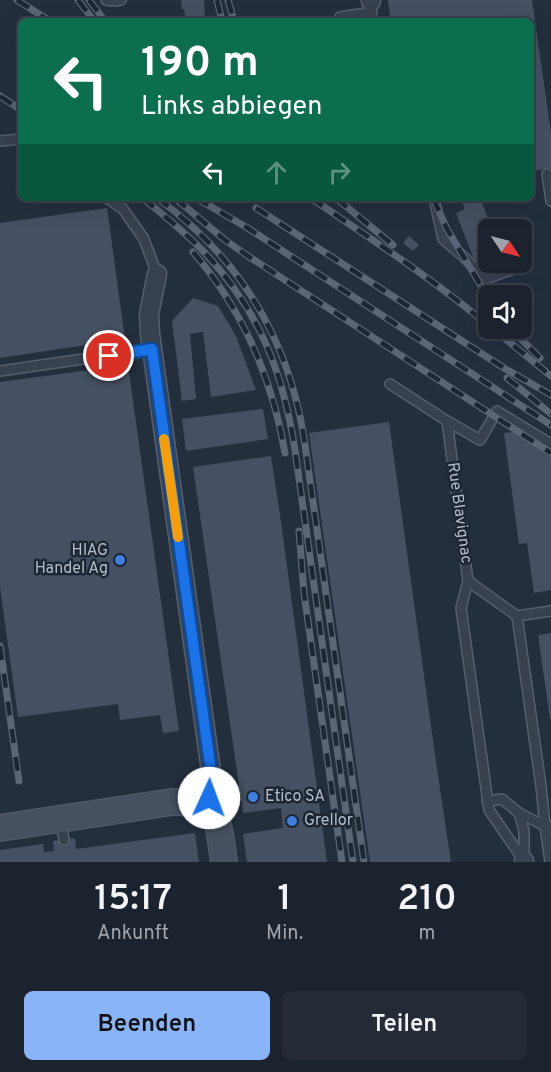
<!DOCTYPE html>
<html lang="de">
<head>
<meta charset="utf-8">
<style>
	:root { --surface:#1b232e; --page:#242b36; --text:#f1f3f6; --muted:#a0a4aa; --line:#39404a; --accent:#8ab4f8 }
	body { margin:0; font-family:Overpass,sans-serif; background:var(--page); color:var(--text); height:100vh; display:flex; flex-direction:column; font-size:22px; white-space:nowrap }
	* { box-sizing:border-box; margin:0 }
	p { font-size:20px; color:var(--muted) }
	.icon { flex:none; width:33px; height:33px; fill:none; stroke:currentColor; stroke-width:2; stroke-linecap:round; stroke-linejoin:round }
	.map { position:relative; height:862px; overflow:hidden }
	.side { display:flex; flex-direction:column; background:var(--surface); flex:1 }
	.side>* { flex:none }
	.hud { position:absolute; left:18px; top:18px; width:516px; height:183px; border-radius:9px; box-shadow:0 6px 24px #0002,0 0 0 2px var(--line); background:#0b6e4f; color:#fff; overflow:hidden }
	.needle { width:39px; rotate:125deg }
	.fabs { position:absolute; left:478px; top:219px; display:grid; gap:12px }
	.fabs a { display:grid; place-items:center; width:54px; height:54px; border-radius:9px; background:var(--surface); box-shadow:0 6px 24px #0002,0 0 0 2px var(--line); font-size:30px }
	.pin { position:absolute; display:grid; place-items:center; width:51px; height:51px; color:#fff; margin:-26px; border:3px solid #fff; border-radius:50%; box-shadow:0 2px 6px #0007 }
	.me { position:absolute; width:66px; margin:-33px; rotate:2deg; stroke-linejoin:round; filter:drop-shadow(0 0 4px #0008) }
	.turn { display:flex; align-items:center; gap:21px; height:126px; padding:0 24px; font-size:27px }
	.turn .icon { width:78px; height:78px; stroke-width:2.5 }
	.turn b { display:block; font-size:42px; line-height:51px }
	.lanes { display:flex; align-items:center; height:57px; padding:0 24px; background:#0003; justify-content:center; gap:30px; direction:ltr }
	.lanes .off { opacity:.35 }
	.eta { display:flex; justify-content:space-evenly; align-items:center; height:102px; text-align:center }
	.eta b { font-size:36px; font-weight:600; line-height:42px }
	.action { display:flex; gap:12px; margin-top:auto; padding:12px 24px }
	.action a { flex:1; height:69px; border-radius:9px; background:var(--accent); color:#111; font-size:24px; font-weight:600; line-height:69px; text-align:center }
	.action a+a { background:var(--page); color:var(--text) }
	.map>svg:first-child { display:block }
</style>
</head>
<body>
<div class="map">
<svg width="551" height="862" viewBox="0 0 551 862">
	<rect width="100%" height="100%" fill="#242f3e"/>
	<!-- building -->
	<g fill="#455162">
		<path d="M181 0H204L205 19 209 18 210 21H186L184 9H182Z"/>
		<path d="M388 0H532L551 133V168L531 171V21H373V20L390 17Z"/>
		<path d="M464 198H495L482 203 493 230H489V263L483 266 480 259 475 262 456 213 465 209 461 199Z"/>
		<path d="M107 208 125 339 0 358V223Z"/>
		<path d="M409 236 419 245 413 251 403 243Z"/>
		<path d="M193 298 218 306 236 336 256 390 211 397 203 332 190 334 196 399 182 401 172 321Z"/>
		<path d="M128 365 179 731 163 733 160 715 120 720 118 704 18 717 0 587V382Z"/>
		<path d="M263 409 268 439 186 451 182 419Z"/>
		<path d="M389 422 435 755 451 862H370L309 433Z"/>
		<path d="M514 432 551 455V590L534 593 527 543 519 544 504 433Z"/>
		<path d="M271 456 281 522 327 862H247L243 834 283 828 281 808 243 813 193 467Z"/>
		<path d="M551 633V719H550L538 635Z"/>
		<path d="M195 833 199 862H0V850L43 844 44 852 54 851 53 841 75 838 76 849Z"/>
	</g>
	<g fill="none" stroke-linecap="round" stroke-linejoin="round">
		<defs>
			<g id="lane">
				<path d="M106 0 114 1 121 0"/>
				<path d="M340 17 372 12 371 1"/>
				<path d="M0 141 21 139"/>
				<path d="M547 174 551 201"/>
				<path d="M107 198 123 209 144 239 157 274"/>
				<path d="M434 198 443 239 464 257 485 279 511 270"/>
				<path d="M0 371 152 349"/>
				<path d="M390 384 447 421 468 581 461 608 489 810 524 861"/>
				<path d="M447 421 480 440 497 411 551 444"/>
				<path d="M468 581 517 616 541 786 545 826"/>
				<path d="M517 616 551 611"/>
				<path d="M487 801 502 799 519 813 545 826"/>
				<path d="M519 813 524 831V861"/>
				<path d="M61 821 64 840"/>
				<path d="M550 862 545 826H551"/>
			</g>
			<g id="street">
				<path d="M371 0V1"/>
				<path d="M157 274 149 314 150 334 210 764 212 788 207 809"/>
				<path d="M524 861V862"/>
			</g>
			<path id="secondary" d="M0 828 172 802C221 801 218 822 224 862"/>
		</defs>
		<!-- lane casing -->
		<use href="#lane" stroke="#565f6c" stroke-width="12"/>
		<!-- street casing -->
		<use href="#street" stroke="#565f6c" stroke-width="21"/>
		<!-- secondary casing -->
		<use href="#secondary" stroke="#565f6c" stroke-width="28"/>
		<!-- lane -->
		<use href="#lane" stroke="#38414e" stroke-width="9"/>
		<!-- street -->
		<use href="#street" stroke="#38414e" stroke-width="18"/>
		<!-- secondary -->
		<use href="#secondary" stroke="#465061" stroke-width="26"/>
		<defs>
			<g id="rail">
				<path d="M17 0 50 21"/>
				<path d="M78 0 94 21"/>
				<path d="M89 0 105 21"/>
				<path d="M217 0 222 21"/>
				<path d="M228 0 234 21"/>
				<path d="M0 96 21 110"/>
				<path d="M143 198C164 216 186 233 205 253 260 312 283 372 295 450L353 862"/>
				<path d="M157 198C239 257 288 338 304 438L364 862"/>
				<path d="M175 198 225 240 248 256 551 453"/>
				<path d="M196 198 246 227 551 425"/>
				<path d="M311 198C371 239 433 279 489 326"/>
				<path d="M336 198 393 245"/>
				<path d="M433 198 447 229 489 299"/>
				<path d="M256 208 504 368 551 395"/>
				<path d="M193 252C243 310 272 378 285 453"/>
				<path d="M492 328 551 376"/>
				<path d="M510 328 540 358"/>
				<path d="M507 378 551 414"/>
				<path d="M299 531 304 593 342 862"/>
				<path d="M0 646 19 781"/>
			</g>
		</defs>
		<!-- rail casing -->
		<use href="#rail" stroke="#5a6575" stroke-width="7"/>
		<!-- rail -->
		<use href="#rail" stroke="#1d2633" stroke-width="4.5" stroke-dasharray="14" stroke-linecap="butt"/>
	</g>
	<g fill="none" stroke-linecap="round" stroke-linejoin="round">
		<defs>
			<path id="route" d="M109 356 152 349 210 764 212 788 209 798"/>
		</defs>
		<!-- route casing -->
		<use href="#route" stroke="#114b97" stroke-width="15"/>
		<!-- route -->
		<use href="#route" stroke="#1a73e8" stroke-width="10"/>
		<!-- slow -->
		<path stroke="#f59e0b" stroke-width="10" d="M164 439 178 537"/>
	</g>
	<!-- markers -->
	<g fill="#3f7fe0" stroke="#1d2633" stroke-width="2">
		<circle cx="120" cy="560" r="6"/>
		<circle cx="253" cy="797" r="6"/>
		<circle cx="292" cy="821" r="6"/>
	</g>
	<g text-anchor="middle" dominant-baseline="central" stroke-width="5" stroke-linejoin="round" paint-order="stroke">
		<!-- street labels -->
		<g font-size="16" fill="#b4bcc9" stroke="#1d2633">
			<text transform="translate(459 513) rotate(82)">Rue Blavignac</text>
		</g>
		<!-- poi labels -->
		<g font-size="16" fill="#b4bcc9" stroke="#1d2633" text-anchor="start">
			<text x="108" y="551" text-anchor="end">HIAG<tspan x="108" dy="18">Handel Ag</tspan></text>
			<text x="265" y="797">Etico SA</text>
			<text x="304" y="821">Grellor</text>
		</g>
	</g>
</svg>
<div class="fabs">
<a><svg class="needle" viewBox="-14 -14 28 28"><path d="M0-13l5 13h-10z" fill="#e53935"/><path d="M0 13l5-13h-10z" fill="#a0a4aa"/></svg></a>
<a><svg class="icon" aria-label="sound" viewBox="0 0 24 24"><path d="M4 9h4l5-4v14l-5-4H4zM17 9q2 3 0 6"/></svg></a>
</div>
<div class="pin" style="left:109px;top:356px;background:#d93025"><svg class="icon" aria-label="arrive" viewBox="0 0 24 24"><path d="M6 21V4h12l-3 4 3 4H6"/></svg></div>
<svg class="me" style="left:209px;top:798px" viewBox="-20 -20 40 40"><circle r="19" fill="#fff"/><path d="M0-13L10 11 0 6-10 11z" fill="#1a73e8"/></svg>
<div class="hud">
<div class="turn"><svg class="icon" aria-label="left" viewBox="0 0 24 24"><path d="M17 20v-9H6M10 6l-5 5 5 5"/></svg><div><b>190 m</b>Links abbiegen</div></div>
<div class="lanes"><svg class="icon" aria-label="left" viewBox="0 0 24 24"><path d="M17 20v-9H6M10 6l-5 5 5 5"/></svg><svg class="icon off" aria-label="ahead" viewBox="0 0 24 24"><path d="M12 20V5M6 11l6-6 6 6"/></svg><svg class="icon off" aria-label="right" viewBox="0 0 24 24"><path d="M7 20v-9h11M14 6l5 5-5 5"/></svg></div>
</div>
</div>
<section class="side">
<div class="eta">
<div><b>15:17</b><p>Ankunft</p></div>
<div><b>1</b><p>Min.</p></div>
<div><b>210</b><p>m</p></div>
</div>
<div class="action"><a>Beenden</a><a>Teilen</a></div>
</section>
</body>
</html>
